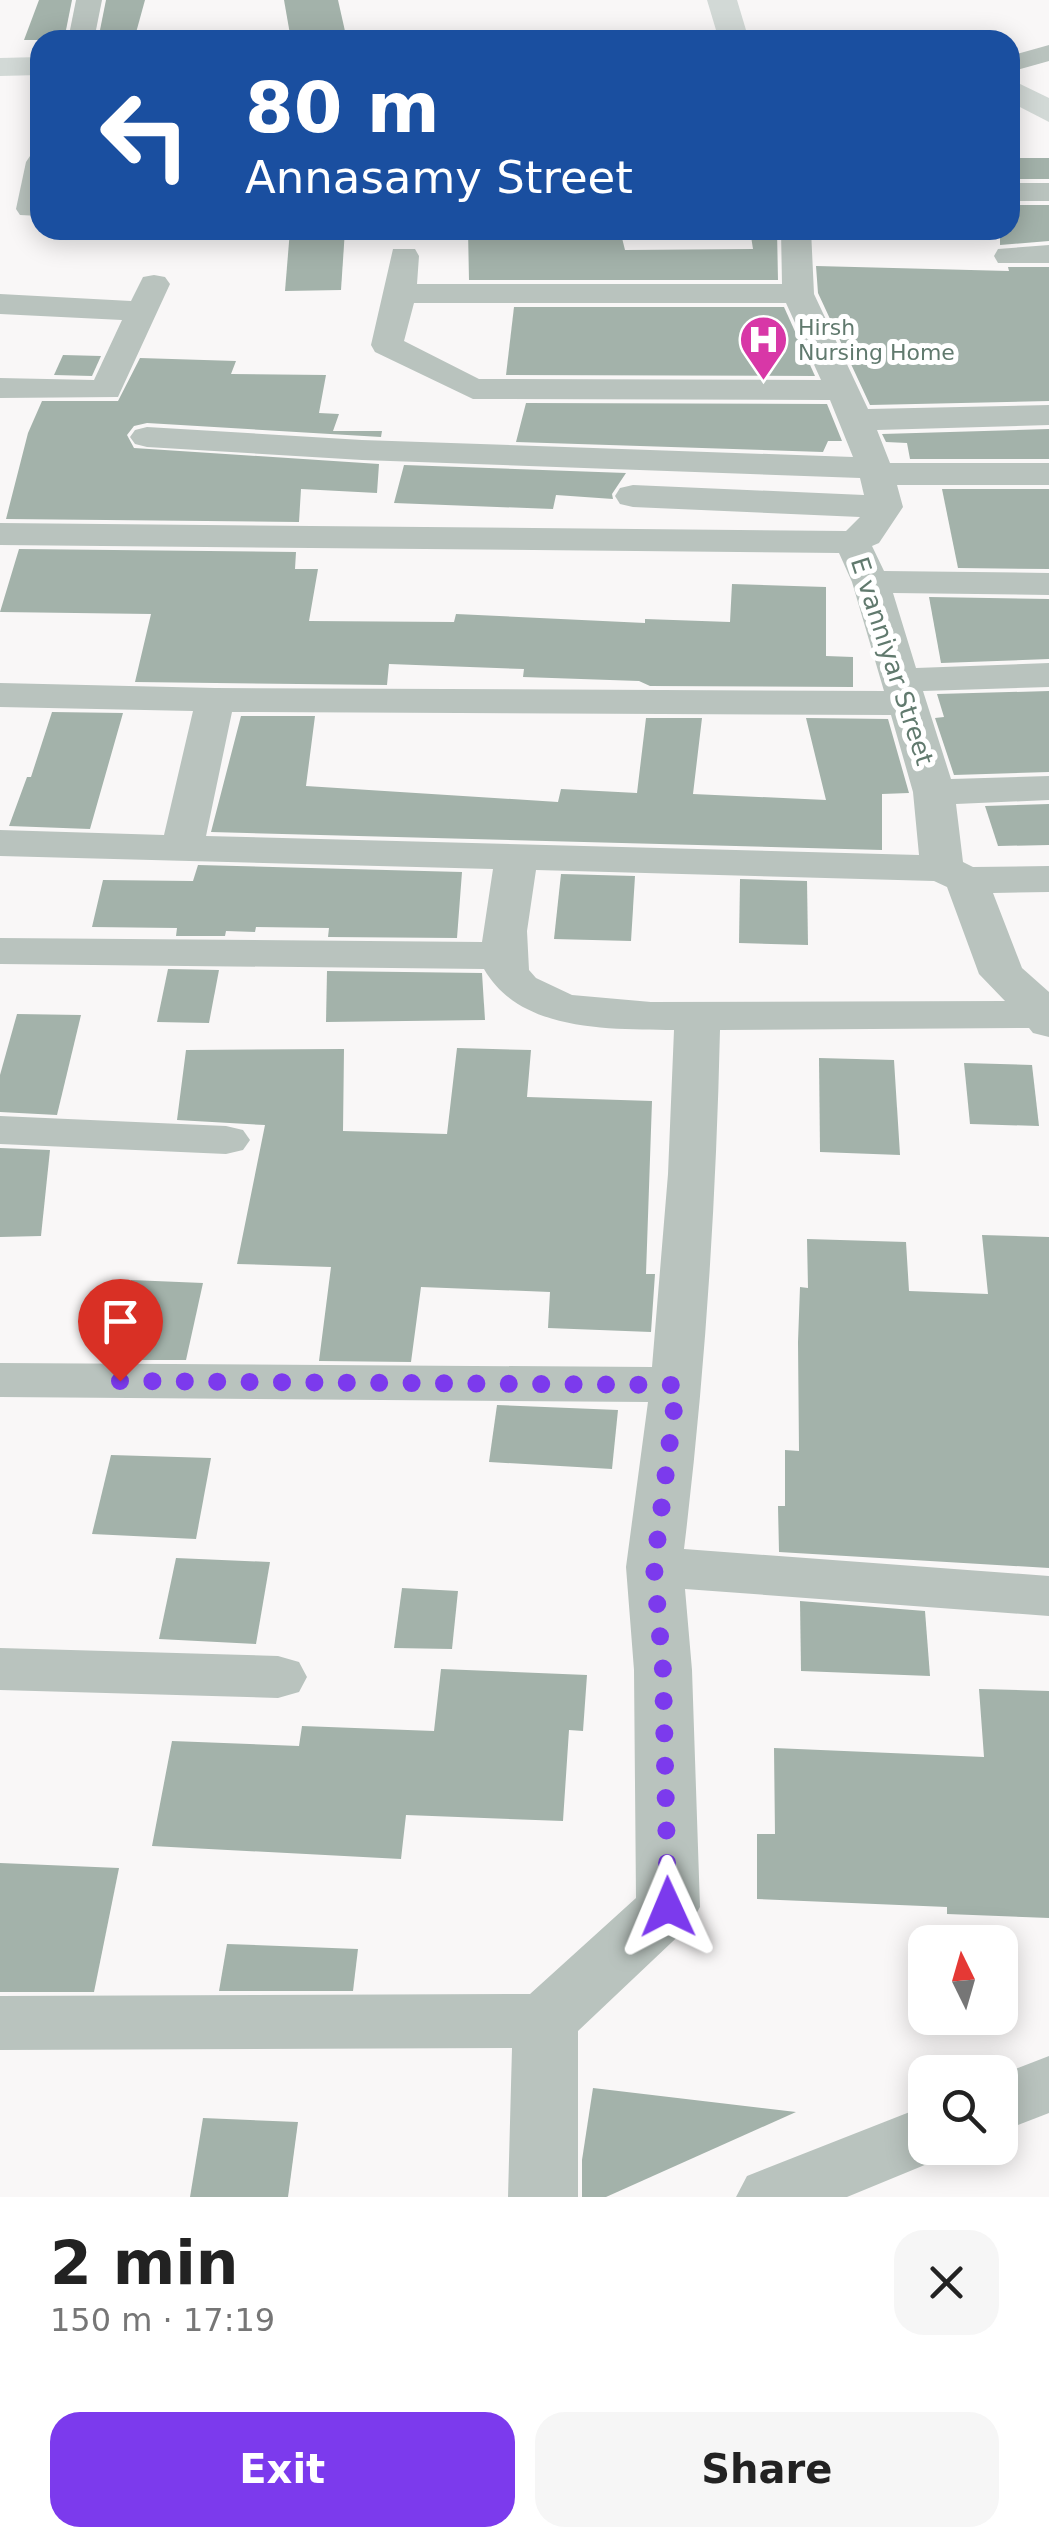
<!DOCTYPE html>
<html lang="en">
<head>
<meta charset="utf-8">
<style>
	:root { --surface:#fff; --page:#f6f6f6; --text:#222; --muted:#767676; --accent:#7c3aed }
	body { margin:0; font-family:"DejaVu Sans",sans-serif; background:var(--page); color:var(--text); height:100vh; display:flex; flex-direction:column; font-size:38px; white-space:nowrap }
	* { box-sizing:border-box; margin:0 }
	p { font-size:32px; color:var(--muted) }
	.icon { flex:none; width:55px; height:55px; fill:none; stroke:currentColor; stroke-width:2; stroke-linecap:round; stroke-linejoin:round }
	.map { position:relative; height:2197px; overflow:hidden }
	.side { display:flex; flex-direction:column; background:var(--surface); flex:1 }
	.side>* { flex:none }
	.hud { position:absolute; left:30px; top:30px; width:990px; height:210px; border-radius:30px; box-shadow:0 5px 25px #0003; background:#1a4fa0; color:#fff; overflow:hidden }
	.needle { width:65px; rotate:355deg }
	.buttons { position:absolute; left:908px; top:1925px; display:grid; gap:20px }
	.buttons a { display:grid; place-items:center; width:110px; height:110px; border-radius:20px; background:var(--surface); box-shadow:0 5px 25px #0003; font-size:50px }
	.pin { position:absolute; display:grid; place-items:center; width:85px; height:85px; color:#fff; margin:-102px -42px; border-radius:50% 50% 50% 0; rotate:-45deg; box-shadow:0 0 10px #0007 }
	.pin .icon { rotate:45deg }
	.me { position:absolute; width:110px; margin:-55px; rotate:359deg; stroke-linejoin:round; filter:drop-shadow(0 0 8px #0008) }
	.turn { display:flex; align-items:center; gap:35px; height:210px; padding:0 50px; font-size:45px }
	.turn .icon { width:130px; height:130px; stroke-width:2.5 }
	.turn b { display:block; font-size:70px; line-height:85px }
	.round { display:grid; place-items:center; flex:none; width:105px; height:105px; border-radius:30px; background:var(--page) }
	.overview { display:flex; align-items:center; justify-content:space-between; height:170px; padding:0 50px }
	h1 { font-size:60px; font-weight:600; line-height:75px }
	.button { display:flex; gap:20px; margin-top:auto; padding:20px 50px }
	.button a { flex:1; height:115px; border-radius:30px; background:var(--accent); color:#fff; font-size:40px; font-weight:600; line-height:115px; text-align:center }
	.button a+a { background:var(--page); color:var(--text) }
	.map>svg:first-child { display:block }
</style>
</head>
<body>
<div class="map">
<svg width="1049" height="2197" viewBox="0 0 1049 2197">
	<rect width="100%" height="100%" fill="#f9f7f7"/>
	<!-- building -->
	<g fill="#a3b2aa">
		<path d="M39 0H72L64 40H24Z"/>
		<path d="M106 0H145L134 40H98Z"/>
		<path d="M284 0H338L347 40H291Z"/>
		<rect x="1010" y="158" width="39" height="21"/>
		<path d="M1010 205H1049V241L1000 245V230H1010Z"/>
		<path d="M290 230H345L341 290 285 291Z"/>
		<path d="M468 230H620L625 250 753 249 750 230H777L778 280H469Z"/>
		<path d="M816 266 1009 271 1008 267H1049V401L870 405 818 293Z"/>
		<path d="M514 307H784L815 376 506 375Z"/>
		<path d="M63 355 101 356 92 376 54 375Z"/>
		<path d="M140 358 236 361 231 374 326 375 319 413 339 414 333 431H382L381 437 147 423 134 426 127 435 134 448 379 464 377 493 301 489 299 522 6 519 28 433 42 401H118Z"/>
		<path d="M526 403 827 404 842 441H828L823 452 516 442Z"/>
		<path d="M1049 429V459H910L907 443 886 442 882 434Z"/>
		<path d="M404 465 626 473 612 494 613 499 556 495 553 509 394 503Z"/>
		<path d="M942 489H1049V569L958 568Z"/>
		<path d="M19 549 296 552 295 569H318L309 621 454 622 456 614 645 623V619L730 622 732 584 826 587V656L853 657V687L650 686 639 681 523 677 524 669 389 664 387 685 135 682 151 614 0 612Z"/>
		<path d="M929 597 1049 599V659L941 663Z"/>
		<path d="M1049 691V772L954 775 935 718 944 717 937 694Z"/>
		<path d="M52 712 123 713 90 829 9 826 27 777H31Z"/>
		<path d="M241 716H315L306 786 558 802 561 789 637 793 646 718H702L693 794 826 800 806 718 888 719 909 793 882 794V850L211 832Z"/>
		<path d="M1049 804V845L998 846 985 806Z"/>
		<path d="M198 865 462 872 457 938 328 937 329 928 256 927 255 932 226 931 225 936H176L177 928 92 927 103 880 193 881Z"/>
		<path d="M561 874 635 876 631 941 554 939Z"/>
		<path d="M740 879 807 881 808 945 739 943Z"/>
		<path d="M168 969 219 970 209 1023 157 1022Z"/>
		<path d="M327 971 482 973 485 1020 326 1022Z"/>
		<path d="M17 1014 81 1015 57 1115 0 1112V1075Z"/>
		<path d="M457 1048 531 1050 527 1097 652 1101 646 1274H655L651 1332 548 1328 550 1292 421 1287 411 1362 319 1361 331 1267 237 1264 265 1125 177 1120 186 1050 344 1049 343 1131 447 1134Z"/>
		<path d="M819 1058 894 1060 900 1155 820 1152Z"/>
		<path d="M964 1063 1032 1065 1039 1126 970 1124Z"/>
		<path d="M0 1148 50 1150 41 1236 0 1237Z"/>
		<path d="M982 1235 1049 1237V1568L779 1552 778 1506H785V1450L799 1451 798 1342 800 1287 808 1288 807 1239 906 1242 909 1291 988 1294Z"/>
		<path d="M131 1280 203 1283 186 1360H111Z"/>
		<path d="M497 1405 618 1410 612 1469 489 1462Z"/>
		<path d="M111 1455 211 1458 196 1539 92 1534Z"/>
		<path d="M176 1558 270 1562 256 1644 159 1639Z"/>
		<path d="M402 1588 458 1591 452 1649 394 1648Z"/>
		<path d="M800 1601 925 1611 930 1676 801 1671Z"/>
		<path d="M441 1669 587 1675 583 1731 569 1730 563 1821 406 1815 401 1859 152 1846 172 1741 299 1746 302 1726 434 1731Z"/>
		<path d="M979 1689 1049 1691V1918L947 1914V1907L757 1899V1834H775L774 1748 984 1757Z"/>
		<path d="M0 1863 119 1868 94 1992H0Z"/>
		<path d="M227 1944 358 1949 353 1991H219Z"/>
		<path d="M593 2088 796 2112 606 2197H582V2160Z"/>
		<path d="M203 2118 298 2122 288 2197H190Z"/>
	</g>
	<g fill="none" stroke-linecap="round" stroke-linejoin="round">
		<!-- street -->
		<g fill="#b9c3be" fill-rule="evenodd">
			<path d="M76 0H102L94 40H68Z"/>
			<path d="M1049 45V61L1010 72V56Z"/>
			<path d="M40 153V216L20 215 16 209 26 162 30 156Z"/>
			<rect x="1010" y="183" width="39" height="18"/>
			<path d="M781 230H811L814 294 868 409 1049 405V425L877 430 890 463H1049V485H897L903 507 879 543 872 546 884 571 1049 573V595L893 593 916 668 1049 663V687L923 691 951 779 1049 776V800L956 804 963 862 973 867 1049 866V892L993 893 1022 968 1049 992V1037L1033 1033 1029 1028 720 1030C716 1204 705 1376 684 1549L1049 1576V1616L685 1589 692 1670 700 1907 690 1925 578 2031V2197H508L512 2048 0 2050V1996L530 1994 636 1898 634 1670 626 1567 648 1402 0 1397V1363L652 1367 668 1174 674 1030C609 1029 520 1032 484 969L0 964V938L482 942 493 869 0 856V830L164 835 193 711 0 707V683L215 688 884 691 852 582 839 553 0 545V523L846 531 860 517 633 507 620 504 615 496 620 488 633 485 864 495 860 478 362 460 147 447 135 444 130 437 135 430 147 427 362 440 853 457 830 400 473 399 375 352 371 345 393 249H415L419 256 417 284H782ZM414 303H786L821 380 479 379 404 341ZM232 712 891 715 913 792 919 855 206 836ZM536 870 934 881 947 887 979 974 1005 1001 651 1002 572 995 536 978 529 970 527 931Z"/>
			<path d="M1049 245V263H998L994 256 998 249Z"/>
			<path d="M154 275 165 277 170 284 118 397 0 398V378L94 380 122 320 0 314V294L131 301 143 277Z"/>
			<path d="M0 1116 226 1126 243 1130 250 1140 243 1150 226 1154 0 1144Z"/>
			<path d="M0 1648 278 1656 299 1662 307 1677 299 1692 278 1698 0 1690Z"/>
			<path d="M1049 2056V2113L1000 2132V2075Z"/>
			<path d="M925 2106V2148H953L949 2155 847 2197H736L747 2176Z"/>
		</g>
		<!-- secondary -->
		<g fill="#d2d9d6" fill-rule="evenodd">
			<path d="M707 0H737L749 40H719Z"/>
			<path d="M40 57V75L0 76V58Z"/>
			<path d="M1010 79 1049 98V122L1010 102Z"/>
		</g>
	</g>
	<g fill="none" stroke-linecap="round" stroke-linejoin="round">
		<!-- route -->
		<path stroke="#7c3aed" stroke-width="18" stroke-dasharray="0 32.4" d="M120 1381 677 1385 654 1567 663 1670 668 1907"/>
	</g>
	<!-- icons -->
	<defs>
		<symbol id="hospital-pin" viewBox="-11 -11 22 30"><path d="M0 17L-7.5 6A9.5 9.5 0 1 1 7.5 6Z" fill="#d837a7" stroke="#fff"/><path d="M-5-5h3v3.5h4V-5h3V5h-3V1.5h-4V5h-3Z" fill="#fff"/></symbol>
	</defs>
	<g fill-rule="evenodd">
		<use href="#hospital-pin" x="736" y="312" width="55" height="75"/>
	</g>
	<g text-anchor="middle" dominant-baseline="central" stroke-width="10" stroke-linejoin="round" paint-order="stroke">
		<!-- far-poi labels -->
		<g font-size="22" fill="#617a6e" stroke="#fff" text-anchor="start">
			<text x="798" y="327">Hirsh<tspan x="798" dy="25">Nursing Home</tspan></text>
		</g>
		<!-- street labels -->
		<g font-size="25" fill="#617a6e" stroke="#fff">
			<text transform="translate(892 661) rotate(72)">E vanniyar Street</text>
		</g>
	</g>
</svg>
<div class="buttons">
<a><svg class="needle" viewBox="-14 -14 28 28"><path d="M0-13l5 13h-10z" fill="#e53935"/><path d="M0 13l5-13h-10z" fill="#767676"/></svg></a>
<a><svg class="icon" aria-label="search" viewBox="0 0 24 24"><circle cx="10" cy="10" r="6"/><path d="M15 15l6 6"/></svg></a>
</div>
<div class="pin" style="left:120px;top:1381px;background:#d93025"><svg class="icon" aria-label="arrive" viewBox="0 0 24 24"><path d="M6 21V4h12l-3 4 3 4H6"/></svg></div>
<svg class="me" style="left:668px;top:1907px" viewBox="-20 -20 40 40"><path d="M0-17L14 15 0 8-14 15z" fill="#7c3aed" stroke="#fff" stroke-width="4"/></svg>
<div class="hud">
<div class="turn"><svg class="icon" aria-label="left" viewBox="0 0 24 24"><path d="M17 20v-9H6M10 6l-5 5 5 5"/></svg><div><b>80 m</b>Annasamy Street</div></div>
</div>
</div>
<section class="side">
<div class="overview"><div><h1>2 min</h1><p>150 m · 17:19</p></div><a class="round"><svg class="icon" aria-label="close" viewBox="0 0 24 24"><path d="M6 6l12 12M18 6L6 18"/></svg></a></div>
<div class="button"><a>Exit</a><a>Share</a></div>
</section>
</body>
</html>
